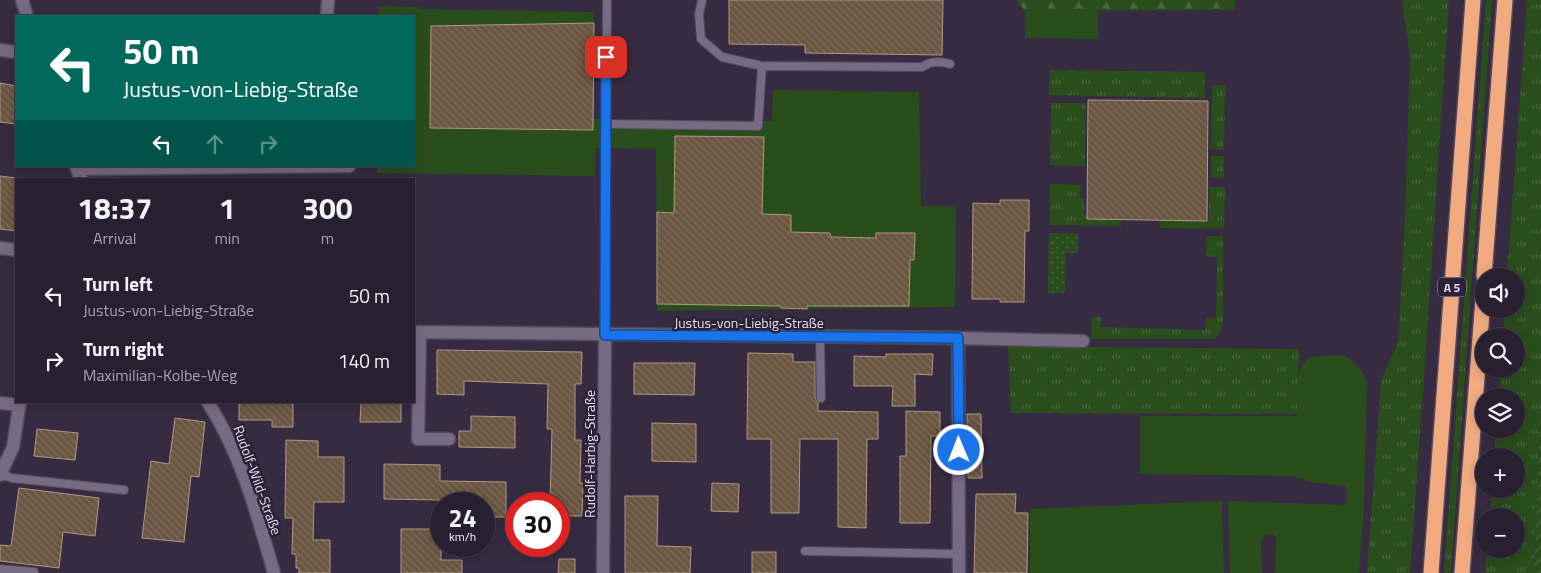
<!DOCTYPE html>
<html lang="en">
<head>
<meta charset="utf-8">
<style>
	:root { --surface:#282031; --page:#342d3d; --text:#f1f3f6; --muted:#a5a3ab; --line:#443e4d }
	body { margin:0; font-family:"Titillium Web",sans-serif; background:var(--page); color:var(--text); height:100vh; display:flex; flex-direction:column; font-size:19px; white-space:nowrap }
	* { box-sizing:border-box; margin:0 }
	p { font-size:16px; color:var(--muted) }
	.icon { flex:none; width:28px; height:28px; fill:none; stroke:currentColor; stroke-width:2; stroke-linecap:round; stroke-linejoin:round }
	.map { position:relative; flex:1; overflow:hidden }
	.side { position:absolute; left:15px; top:178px; width:400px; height:225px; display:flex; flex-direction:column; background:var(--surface); border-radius:0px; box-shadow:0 2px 12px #0003,0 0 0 1px var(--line) }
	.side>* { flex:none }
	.banner { position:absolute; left:15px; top:15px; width:400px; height:152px; border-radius:0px; box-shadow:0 2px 12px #0003,0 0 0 1px var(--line); background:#00695c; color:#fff; overflow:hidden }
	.fabs { position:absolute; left:1475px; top:268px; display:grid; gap:10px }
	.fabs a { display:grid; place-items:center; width:50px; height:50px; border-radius:50%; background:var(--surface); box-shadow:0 2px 12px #0003,0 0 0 1px var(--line); font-size:25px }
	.speed { position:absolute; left:430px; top:492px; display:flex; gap:10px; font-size:25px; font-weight:700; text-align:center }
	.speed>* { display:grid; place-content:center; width:65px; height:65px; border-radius:50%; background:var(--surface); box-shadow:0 2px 12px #0003,0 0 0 1px var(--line); line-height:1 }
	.speed small { font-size:12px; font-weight:400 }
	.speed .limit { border:8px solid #d22; background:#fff; color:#111 }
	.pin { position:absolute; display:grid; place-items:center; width:42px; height:42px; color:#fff; margin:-21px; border-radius:10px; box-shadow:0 2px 8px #0006 }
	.me { position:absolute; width:55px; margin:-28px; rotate:359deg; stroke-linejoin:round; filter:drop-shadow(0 0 4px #0008) }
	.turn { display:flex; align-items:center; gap:18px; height:105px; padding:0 25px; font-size:22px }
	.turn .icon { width:65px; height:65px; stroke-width:2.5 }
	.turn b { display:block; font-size:35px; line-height:42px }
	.lanes { display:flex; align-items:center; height:48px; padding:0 25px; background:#0003; justify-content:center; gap:25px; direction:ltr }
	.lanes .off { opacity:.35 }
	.eta { display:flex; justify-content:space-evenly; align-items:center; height:85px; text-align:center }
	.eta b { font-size:30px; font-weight:700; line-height:35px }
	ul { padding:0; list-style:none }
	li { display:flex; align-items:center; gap:15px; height:65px; padding:0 25px }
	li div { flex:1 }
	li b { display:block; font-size:19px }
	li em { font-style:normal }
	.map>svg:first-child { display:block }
</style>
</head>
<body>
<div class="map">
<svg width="1541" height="573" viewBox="0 0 1541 573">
	<defs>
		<pattern id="grass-tufts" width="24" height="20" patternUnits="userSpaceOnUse" patternTransform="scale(1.25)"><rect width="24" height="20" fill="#2a4d1c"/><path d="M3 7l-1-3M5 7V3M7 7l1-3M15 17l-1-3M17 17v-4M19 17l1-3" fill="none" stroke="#49663d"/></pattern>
		<pattern id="forest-firs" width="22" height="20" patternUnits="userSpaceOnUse" patternTransform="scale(1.25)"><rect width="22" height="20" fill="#2a4d1c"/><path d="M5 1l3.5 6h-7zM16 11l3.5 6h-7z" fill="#49663d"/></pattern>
		<pattern id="park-dots" width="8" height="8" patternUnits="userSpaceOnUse" patternTransform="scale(1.25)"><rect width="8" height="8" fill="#2a4d1c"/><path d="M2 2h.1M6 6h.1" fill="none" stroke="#49663d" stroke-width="1.8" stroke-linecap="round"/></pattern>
		<pattern id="garden-furrows" width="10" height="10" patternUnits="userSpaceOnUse" patternTransform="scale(1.25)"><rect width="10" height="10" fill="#2a4d1c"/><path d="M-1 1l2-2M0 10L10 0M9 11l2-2" fill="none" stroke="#49663d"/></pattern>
		<pattern id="building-back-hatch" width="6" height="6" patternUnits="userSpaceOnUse" patternTransform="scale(1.25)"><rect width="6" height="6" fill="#695540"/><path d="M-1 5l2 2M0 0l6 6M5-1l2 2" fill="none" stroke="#7e6d5c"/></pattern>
	</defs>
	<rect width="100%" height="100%" fill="#362b41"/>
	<!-- grass -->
	<g fill="url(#grass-tufts)">
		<path d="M1402 0H1449L1425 364 1410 573H1367L1381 380 1398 342 1405 220 1410 57Z"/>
		<path d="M1486 0H1492L1451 572 1444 573Z"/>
		<path d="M1527 0H1541V394L1534 573H1485L1487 549H1516V516H1490L1492 489H1516V456H1494L1496 429H1516V396H1498L1501 369H1516V336H1503L1505 309H1516V276H1507Z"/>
		<path d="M1050 70 1205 72V98L1049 95Z"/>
		<path d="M1212 85H1225L1224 150 1211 149Z"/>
		<path d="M1051 103H1086L1085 166 1050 165Z"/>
		<rect x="1211" y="156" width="13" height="22"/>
		<path d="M1050 184 1081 185 1080 198 1084 199V214L1121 218V226L1050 225Z"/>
		<path d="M1209 187H1225L1224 229 1160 228V220L1209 221Z"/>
		<path d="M1207 236H1223V323L1220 332 1215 339H1091L1092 317H1101V327L1205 330 1206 318H1216L1217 257 1206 256Z"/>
		<path d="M1008 346 1299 349 1297 414 1011 413Z"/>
	</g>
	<!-- forest -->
	<path fill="url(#forest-firs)" d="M1016 0H1235V10L1025 11Z"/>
	<!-- park -->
	<path fill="url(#park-dots)" d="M1049 233 1078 234V253H1066L1065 293H1048Z"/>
	<!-- garden -->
	<path fill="url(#garden-furrows)" d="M1541 394V573H1534Z"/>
	<!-- pitch -->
	<g fill="#2a4d1c">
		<path d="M379 6 419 7 420 9 594 12V119L772 121 773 90 919 92 921 206H956L955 307 657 311 656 149 596 148 595 176 377 173 378 166H414V16H379Z"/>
		<path d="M1025 11H1098V39L1025 38Z"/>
		<path d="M1340 355C1355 359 1363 369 1367 383L1364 506 1359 573H1275L1276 537 1273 534 1266 535 1261 541 1262 573H1230L1228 501 1343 505 1347 499 1346 486 1309 482 1294 476 1140 474V416H1297C1298 399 1291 365 1312 357 1321 355 1332 356 1340 355Z"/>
		<path d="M1222 501 1224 573H1030V509Z"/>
	</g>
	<!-- building -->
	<g fill="url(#building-back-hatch)" stroke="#b19a83">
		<path d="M729 0H943L942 55 805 53V45L729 44Z"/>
		<path d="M594 23 593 130 430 128 431 26Z"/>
		<path d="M0 83 16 86V124L0 122Z"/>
		<path d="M1088 100 1208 101 1207 221 1087 219Z"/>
		<path d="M675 136 764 137 762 214 791 215V232L830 233 831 237 876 238V233H915L914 260H910L909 306H807V309L781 308V306L657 304V212L674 213Z"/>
		<path d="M0 176 16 178V231L0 229Z"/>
		<path d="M1000 200H1029V231H1025L1024 302H1000V299H972L973 203 1000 204Z"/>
		<path d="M437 350 582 352 581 384H575V440H581L580 483H583L582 516H559V504H550L552 429H547L548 384 464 381V395L437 394Z"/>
		<path d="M748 353 793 354V362H815V398L818 402V411L878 412V439H867L866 528 838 527V439H800L799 513H771V439H747Z"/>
		<path d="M886 354H933L932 375 915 374V406H892L893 386H854V356L886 357Z"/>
		<path d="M634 363H695L694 395 634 394Z"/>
		<path d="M239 401H293V427H272V420H239Z"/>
		<path d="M361 401H401V422H360Z"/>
		<path d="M906 411 940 412V436H931L930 523H900V456H906Z"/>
		<path d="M967 414H981L982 478H968Z"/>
		<path d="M471 416 515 417V448L459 447V431H471Z"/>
		<path d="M175 418 205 422 199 477 191 476 184 542 142 538 151 461 169 464Z"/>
		<path d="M652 423 696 424V462L652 461Z"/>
		<path d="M37 429 78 433 75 460 34 456Z"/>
		<path d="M286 440 318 441V457H344V502H314L313 540H330V573H299V568H296V554H292L293 518H285Z"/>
		<path d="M384 464 440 465V481L506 482V517H484V504H439V500L384 499Z"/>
		<path d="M712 483 739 484 738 512 711 511Z"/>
		<path d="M19 488 99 498 95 536 63 532 59 568 0 561V545L11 546Z"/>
		<path d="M976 494H1016L1015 513H1028L1027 573H974Z"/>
		<path d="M625 496H658L657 546 691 547 690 573H625Z"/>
		<path d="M401 529H441V560H462V573H401Z"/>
		<rect x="752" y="552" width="24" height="21"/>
		<path d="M559 559H575V573H558Z"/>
	</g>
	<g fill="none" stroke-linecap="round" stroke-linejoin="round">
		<defs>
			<g id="service">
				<path d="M702 0 699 14 701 39 722 57 762 66"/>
				<path d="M606 124 758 126 762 66 922 67C931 61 939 61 950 64"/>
				<path d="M605 335 607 0"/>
				<path d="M820 337 821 398"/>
				<path d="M1 474 12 478 124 490"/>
				<path d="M805 551 959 554"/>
				<path d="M0 569 34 572"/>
			</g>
			<g id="minor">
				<path d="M327 16 328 0"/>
				<path d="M0 50 16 52"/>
				<path d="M77 169 349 166"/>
				<path d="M0 248 16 250"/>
				<path d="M414 332 958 338 1083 341"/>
				<path d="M420 332 418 439H449"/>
				<path d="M958 338 959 573"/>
				<path d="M0 403 19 405"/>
				<path d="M0 475 13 447 20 401"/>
				<path d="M603 573 605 335"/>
			</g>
			<g id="tertiary">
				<path d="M22 0 27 16"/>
				<path d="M76 166 81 179"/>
				<path d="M207 401C241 453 257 514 274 573"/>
			</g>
			<g id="motorway">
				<path d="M1484 276 1505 0"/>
				<path d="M1431 573 1473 0"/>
				<path d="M1462 573 1484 286"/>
			</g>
		</defs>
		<!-- service casing -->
		<use href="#service" stroke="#51485a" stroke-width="10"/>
		<!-- minor casing -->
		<use href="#minor" stroke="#51485a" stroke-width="15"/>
		<!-- tertiary casing -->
		<use href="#tertiary" stroke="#51485a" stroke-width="15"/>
		<!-- motorway casing -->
		<use href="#motorway" stroke="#51485a" stroke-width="18"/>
		<!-- service -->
		<use href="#service" stroke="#776a83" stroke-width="8"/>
		<!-- minor -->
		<use href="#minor" stroke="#776a83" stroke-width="12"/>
		<!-- tertiary -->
		<use href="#tertiary" stroke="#776a83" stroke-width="12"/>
		<!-- motorway -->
		<use href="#motorway" stroke="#f2aa81" stroke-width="15"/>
	</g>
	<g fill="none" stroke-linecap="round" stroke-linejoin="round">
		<defs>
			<path id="route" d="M606 57 605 335 958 338 959 450"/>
		</defs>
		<!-- route casing -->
		<use href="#route" stroke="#114b97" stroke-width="12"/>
		<!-- route -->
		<use href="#route" stroke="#1a73e8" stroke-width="9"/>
	</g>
	<g text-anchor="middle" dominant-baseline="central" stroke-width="5" stroke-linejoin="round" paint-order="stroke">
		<!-- shield labels -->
		<rect fill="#2c2136" stroke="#ada5b5" stroke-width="1" x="1438" y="277.5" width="28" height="19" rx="4"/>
		<g font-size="12" font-weight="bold" fill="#e4ddeb">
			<text x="1452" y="287">A 5</text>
		</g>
		<!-- street labels -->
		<g font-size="14" fill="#e4ddeb" stroke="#2c2136">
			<text x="749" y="322">Justus-von-Liebig-Straße</text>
			<text transform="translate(589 454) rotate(-90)">Rudolf-Harbig-Straße</text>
			<text transform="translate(258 480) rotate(70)">Rudolf-Wild-Straße</text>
		</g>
	</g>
</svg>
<div class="fabs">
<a><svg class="icon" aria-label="sound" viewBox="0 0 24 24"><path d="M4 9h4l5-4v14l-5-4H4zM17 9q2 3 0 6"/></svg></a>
<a><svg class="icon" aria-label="search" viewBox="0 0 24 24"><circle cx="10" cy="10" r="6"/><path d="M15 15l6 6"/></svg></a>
<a><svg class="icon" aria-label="layers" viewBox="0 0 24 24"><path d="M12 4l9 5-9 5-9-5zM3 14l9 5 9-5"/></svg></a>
<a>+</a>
<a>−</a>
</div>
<div class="speed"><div>24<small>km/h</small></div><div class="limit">30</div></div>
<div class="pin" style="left:606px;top:57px;background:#d93025"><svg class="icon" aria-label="arrive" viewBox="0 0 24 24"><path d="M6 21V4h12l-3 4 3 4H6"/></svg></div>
<svg class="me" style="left:959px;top:450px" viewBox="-20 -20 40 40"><circle r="17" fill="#1a73e8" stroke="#fff" stroke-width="3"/><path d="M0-11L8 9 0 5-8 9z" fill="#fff"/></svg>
<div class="banner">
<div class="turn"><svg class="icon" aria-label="left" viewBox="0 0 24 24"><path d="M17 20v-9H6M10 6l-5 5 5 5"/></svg><div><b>50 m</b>Justus-von-Liebig-Straße</div></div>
<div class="lanes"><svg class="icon" aria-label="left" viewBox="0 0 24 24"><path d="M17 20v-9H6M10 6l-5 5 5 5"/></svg><svg class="icon off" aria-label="ahead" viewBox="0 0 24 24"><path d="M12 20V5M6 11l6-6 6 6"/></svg><svg class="icon off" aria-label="right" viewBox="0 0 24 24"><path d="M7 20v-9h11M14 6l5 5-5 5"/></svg></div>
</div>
<section class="side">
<div class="eta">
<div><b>18:37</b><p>Arrival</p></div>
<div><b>1</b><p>min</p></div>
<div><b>300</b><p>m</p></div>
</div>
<ul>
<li><svg class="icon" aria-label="left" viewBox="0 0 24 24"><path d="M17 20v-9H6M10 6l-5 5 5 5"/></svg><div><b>Turn left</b><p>Justus-von-Liebig-Straße</p></div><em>50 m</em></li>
<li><svg class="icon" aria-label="right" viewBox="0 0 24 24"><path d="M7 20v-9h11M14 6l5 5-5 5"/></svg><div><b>Turn right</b><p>Maximilian-Kolbe-Weg</p></div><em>140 m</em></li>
</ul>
</section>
</div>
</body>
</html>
